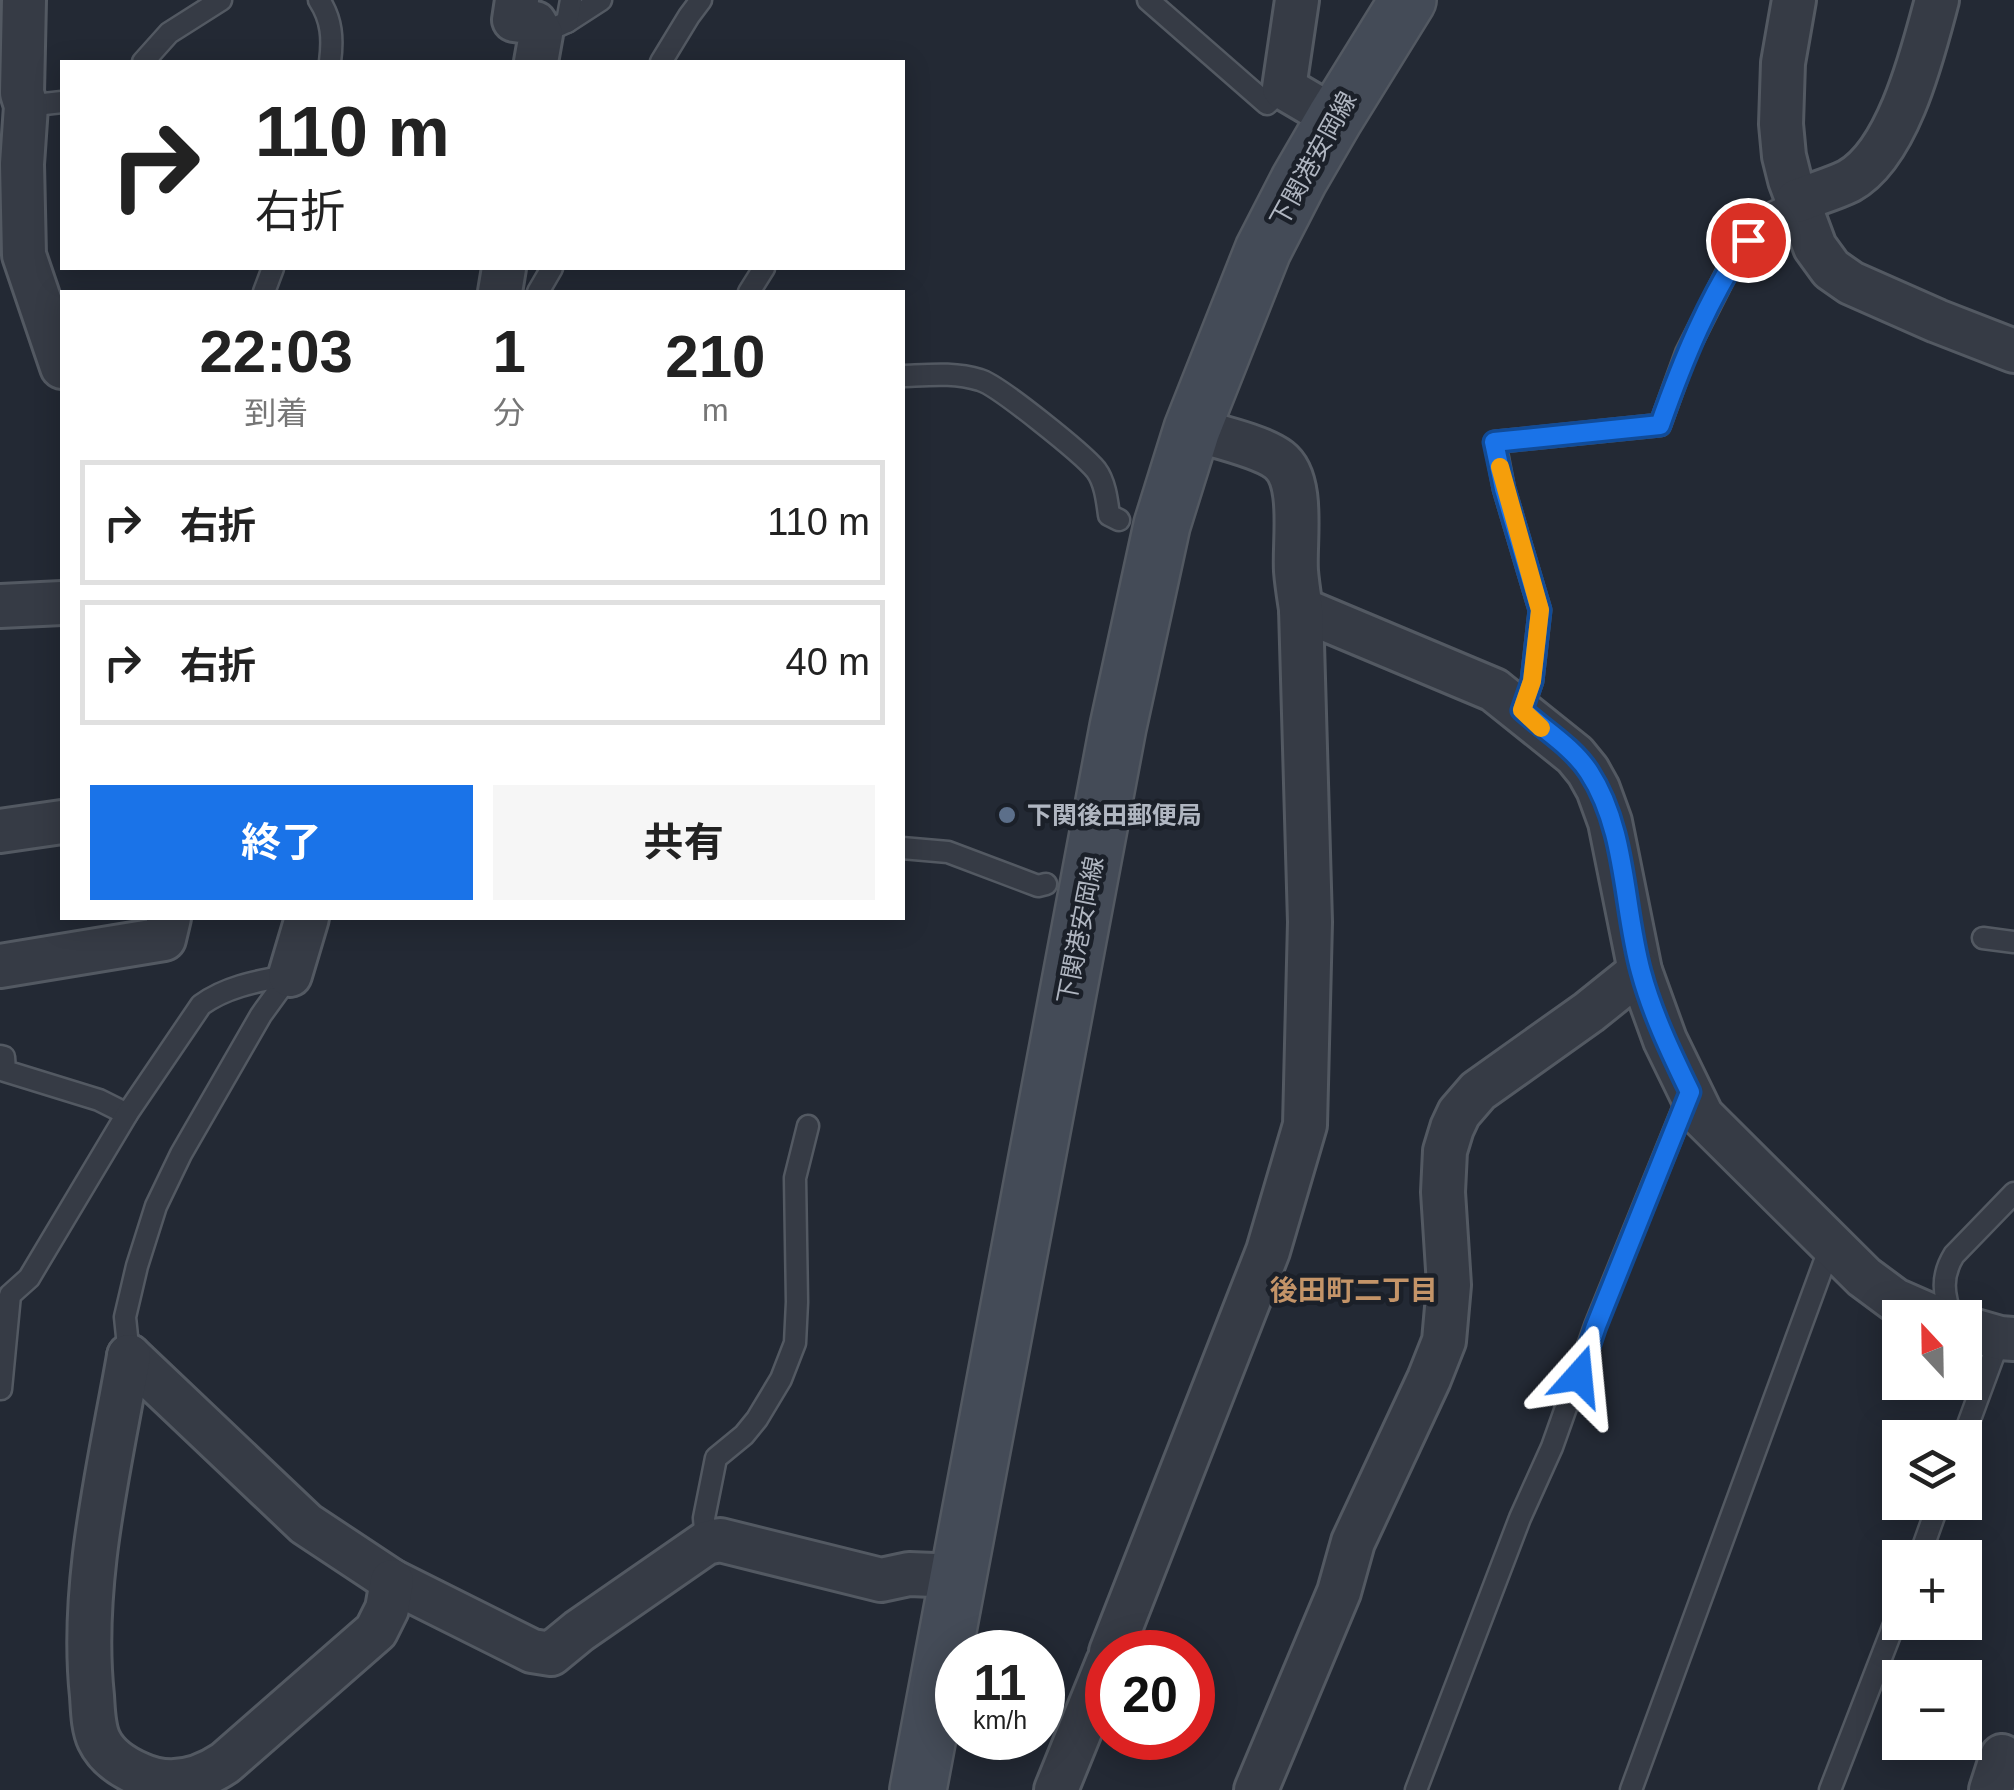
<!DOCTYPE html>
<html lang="ja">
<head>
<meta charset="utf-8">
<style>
	:root { --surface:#fff; --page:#f6f6f6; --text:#222; --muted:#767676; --line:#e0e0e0; --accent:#1a73e8 }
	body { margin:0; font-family:Arial,"Noto Sans JP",sans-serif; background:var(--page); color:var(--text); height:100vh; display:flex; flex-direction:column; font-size:38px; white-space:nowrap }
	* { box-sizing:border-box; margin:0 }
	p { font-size:32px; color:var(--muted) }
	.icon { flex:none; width:55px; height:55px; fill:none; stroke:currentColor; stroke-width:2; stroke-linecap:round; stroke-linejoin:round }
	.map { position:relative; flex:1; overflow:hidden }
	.side { position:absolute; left:60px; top:290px; width:845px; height:630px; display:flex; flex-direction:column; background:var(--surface); border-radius:0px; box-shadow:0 5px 25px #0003 }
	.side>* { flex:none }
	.guide { position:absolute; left:60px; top:60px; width:845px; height:210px; border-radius:0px; box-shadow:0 5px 25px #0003; background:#fff; color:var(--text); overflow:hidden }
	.needle { width:65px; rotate:338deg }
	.fabs { position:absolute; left:1882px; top:1300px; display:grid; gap:20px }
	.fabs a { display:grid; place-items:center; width:100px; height:100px; border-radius:0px; background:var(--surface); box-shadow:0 5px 25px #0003; font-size:50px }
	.speed { position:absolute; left:935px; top:1630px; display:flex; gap:20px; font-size:50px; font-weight:700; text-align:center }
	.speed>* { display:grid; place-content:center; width:130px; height:130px; border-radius:50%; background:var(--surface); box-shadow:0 5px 25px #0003; line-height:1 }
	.speed small { font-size:25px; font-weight:400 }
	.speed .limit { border:15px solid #d22; background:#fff; color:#111 }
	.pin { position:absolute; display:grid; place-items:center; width:85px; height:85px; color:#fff; margin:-42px; border:5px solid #fff; border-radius:50%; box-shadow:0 2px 10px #0007 }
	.me { position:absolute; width:110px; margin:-55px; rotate:18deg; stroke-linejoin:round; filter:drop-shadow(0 0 8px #0008) }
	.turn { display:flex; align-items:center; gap:35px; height:210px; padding:0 30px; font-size:45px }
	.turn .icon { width:130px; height:130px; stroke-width:2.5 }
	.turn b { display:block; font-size:70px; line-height:85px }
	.eta { display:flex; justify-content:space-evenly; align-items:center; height:170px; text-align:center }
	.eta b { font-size:60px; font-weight:700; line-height:70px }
	.button { display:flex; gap:20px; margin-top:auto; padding:20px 30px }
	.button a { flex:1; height:115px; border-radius:0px; background:var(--accent); color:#fff; font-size:40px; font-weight:700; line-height:115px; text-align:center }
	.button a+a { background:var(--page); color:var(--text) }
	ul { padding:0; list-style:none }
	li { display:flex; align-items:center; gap:30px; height:125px; margin:0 20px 15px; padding:0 10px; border:5px solid var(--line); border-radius:0px }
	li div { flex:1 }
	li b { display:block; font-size:38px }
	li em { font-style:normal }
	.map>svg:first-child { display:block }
</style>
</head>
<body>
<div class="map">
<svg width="2014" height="1790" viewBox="0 0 2014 1790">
	<rect width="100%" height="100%" fill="#232934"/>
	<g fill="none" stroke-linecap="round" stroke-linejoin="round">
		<defs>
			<g id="lane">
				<path d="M319 0C332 20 333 39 330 62"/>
				<path d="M1148 0 1267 104 1284 88"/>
				<path d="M567 22 601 0"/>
				<path d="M541 34 567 22 571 0"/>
				<path d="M143 62 169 33 221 0"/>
				<path d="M661 62 689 16 701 0"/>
				<path d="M26 106 62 102"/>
				<path d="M264 292 273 268"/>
				<path d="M538 292 552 268"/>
				<path d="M749 292 764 268"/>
				<path d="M902 376C929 375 954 372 980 380 998 385 1083 454 1096 470 1105 482 1107 500 1109 515L1119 520"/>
				<path d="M1522 710 1532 681 1540 610 1504 489 1495 442 1660 425 1686 353 1732 262 1763 217 1797 201"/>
				<path d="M902 848 948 852 1038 886 1046 884"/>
				<path d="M1983 938 2014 942"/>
				<path d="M0 1056 4 1057 5 1071 99 1100 127 1114"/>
				<path d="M1952 1318C1943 1294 1941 1276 1954 1255L2014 1193"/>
				<path d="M129 1356 125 1317 137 1266 156 1206 181 1154 261 1015 290 975"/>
				<path d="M1 1389 10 1295 29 1278 127 1114 201 1005C227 986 259 981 290 975"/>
				<path d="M1963 1438 2000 1338"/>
				<path d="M706 1543 704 1518 716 1458 744 1435 757 1419 781 1379 795 1343 797 1302 795 1178 808 1126"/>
				<path d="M1919 1558 1939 1502"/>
				<path d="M1416 1790 1520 1518 1552 1447 1595 1326 1689 1094"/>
				<path d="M1631 1790 1831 1244"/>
				<path d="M1830 1790 1900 1609"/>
			</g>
			<g id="street">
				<path d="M24 0 22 93 26 106 22 164 24 255 62 367"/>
				<path d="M517 0 514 20 535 23 541 34 536 62"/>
				<path d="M1297 0 1284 88 1335 118"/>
				<path d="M1794 0 1783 63 1781 124 1784 156 1790 180 1815 247 1831 269 1851 283 1937 321 2014 351"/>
				<path d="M1797 201C1814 194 1833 189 1849 181 1899 153 1923 52 1937 0"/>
				<path d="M500 292 504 268"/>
				<path d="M0 606 62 603"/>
				<path d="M1301 609 1494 690 1575 755 1588 771 1598 789 1610 822 1640 971 1665 1040 1702 1116 1864 1277 1895 1300 1936 1318"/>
				<path d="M0 831 62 822"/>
				<path d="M0 966 164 939 169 918"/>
				<path d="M290 975 307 918"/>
				<path d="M1965 1328 2000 1338 2014 1339"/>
				<path d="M129 1356 306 1524 392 1581 532 1651 551 1654 579 1631 706 1543 720 1540 881 1580 909 1574 960 1576"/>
				<path d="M129 1356C110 1465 80 1584 92 1696 93 1710 93 1727 99 1740 107 1757 123 1767 139 1774 169 1788 198 1781 225 1763L376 1631 387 1609 392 1581"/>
				<path d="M1111 1652 1268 1251 1305 1125 1310 922 1301 609C1299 596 1297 584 1296 571 1294 541 1305 480 1279 460 1261 446 1215 436 1192 429"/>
				<path d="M1056 1790 1108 1662"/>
				<path d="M1256 1790 1339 1592 1353 1542 1429 1379 1444 1341 1449 1285 1443 1192 1445 1151 1452 1128 1459 1113 1478 1091 1589 1012 1640 971"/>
				<path d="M1991 1790 2002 1756"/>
			</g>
			<path id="secondary" d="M918 1790 1118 727 1162 525 1192 429 1263 250 1299 180 1335 118 1408 0"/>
		</defs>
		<!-- lane casing -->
		<use href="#lane" stroke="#535962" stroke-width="25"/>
		<!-- street casing -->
		<use href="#street" stroke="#535962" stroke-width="48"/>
		<!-- secondary casing -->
		<use href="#secondary" stroke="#535962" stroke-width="60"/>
		<!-- lane -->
		<use href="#lane" stroke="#363b45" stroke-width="20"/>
		<!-- street -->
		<use href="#street" stroke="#363b45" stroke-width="42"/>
		<!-- secondary -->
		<use href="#secondary" stroke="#444b57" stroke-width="55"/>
	</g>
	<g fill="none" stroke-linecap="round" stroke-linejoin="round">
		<defs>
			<path id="route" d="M1579 1376 1596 1326 1690 1092C1671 1053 1652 1013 1641 972 1623 907 1627 830 1589 772 1573 747 1544 730 1522 710L1532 681 1540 610 1504 489 1494 442 1660 425C1683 360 1709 296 1748 240"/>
		</defs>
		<!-- route casing -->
		<use href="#route" stroke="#114b97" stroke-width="25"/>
		<!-- route -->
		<use href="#route" stroke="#1a73e8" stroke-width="18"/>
		<!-- slow -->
		<path stroke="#f59e0b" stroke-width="18" d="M1500 467 1540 610 1532 681 1522 710 1541 728"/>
	</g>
	<!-- markers -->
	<circle fill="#5c6f8a" stroke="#1b2029" stroke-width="4" cx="1007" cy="815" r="10"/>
	<g text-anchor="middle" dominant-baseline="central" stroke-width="9" stroke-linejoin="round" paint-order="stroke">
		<!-- street labels -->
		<g font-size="25" fill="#b0b6c1" stroke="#1b2029">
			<text transform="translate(1313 159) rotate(-61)">下関港安岡線</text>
			<text transform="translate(1080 930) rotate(-79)">下関港安岡線</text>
		</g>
		<!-- poi labels -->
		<g font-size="25" font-weight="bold" fill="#b0b6c1" stroke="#1b2029" text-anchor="start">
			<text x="1027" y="815">下関後田郵便局</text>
		</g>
		<!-- neighbourhood labels -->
		<g font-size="28" font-weight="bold" fill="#c49468" stroke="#1b2029">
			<text x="1354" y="1290">後田町二丁目</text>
		</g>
	</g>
</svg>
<div class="fabs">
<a><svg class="needle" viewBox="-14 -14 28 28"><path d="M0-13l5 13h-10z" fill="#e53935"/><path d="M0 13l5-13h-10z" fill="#767676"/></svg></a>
<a><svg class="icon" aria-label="layers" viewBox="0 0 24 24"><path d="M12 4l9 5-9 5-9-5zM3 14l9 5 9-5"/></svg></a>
<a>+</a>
<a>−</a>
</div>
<div class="speed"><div>11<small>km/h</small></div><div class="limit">20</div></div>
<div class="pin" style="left:1748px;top:240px;background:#d93025"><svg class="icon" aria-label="arrive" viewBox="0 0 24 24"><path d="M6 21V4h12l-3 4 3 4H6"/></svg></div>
<svg class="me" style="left:1579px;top:1376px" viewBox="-20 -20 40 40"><path d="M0-17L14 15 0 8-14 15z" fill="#1a73e8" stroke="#fff" stroke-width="4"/></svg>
<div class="guide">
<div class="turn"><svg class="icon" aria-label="right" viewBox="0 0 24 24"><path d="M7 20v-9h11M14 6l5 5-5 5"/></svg><div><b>110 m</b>右折</div></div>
</div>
<section class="side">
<div class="eta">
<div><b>22:03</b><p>到着</p></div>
<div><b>1</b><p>分</p></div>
<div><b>210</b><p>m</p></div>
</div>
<ul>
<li><svg class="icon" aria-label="right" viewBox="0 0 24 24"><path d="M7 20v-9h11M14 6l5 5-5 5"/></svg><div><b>右折</b></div><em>110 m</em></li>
<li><svg class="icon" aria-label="right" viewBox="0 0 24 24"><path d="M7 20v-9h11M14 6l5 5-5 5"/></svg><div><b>右折</b></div><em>40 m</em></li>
</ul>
<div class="button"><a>終了</a><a>共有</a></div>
</section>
</div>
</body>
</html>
